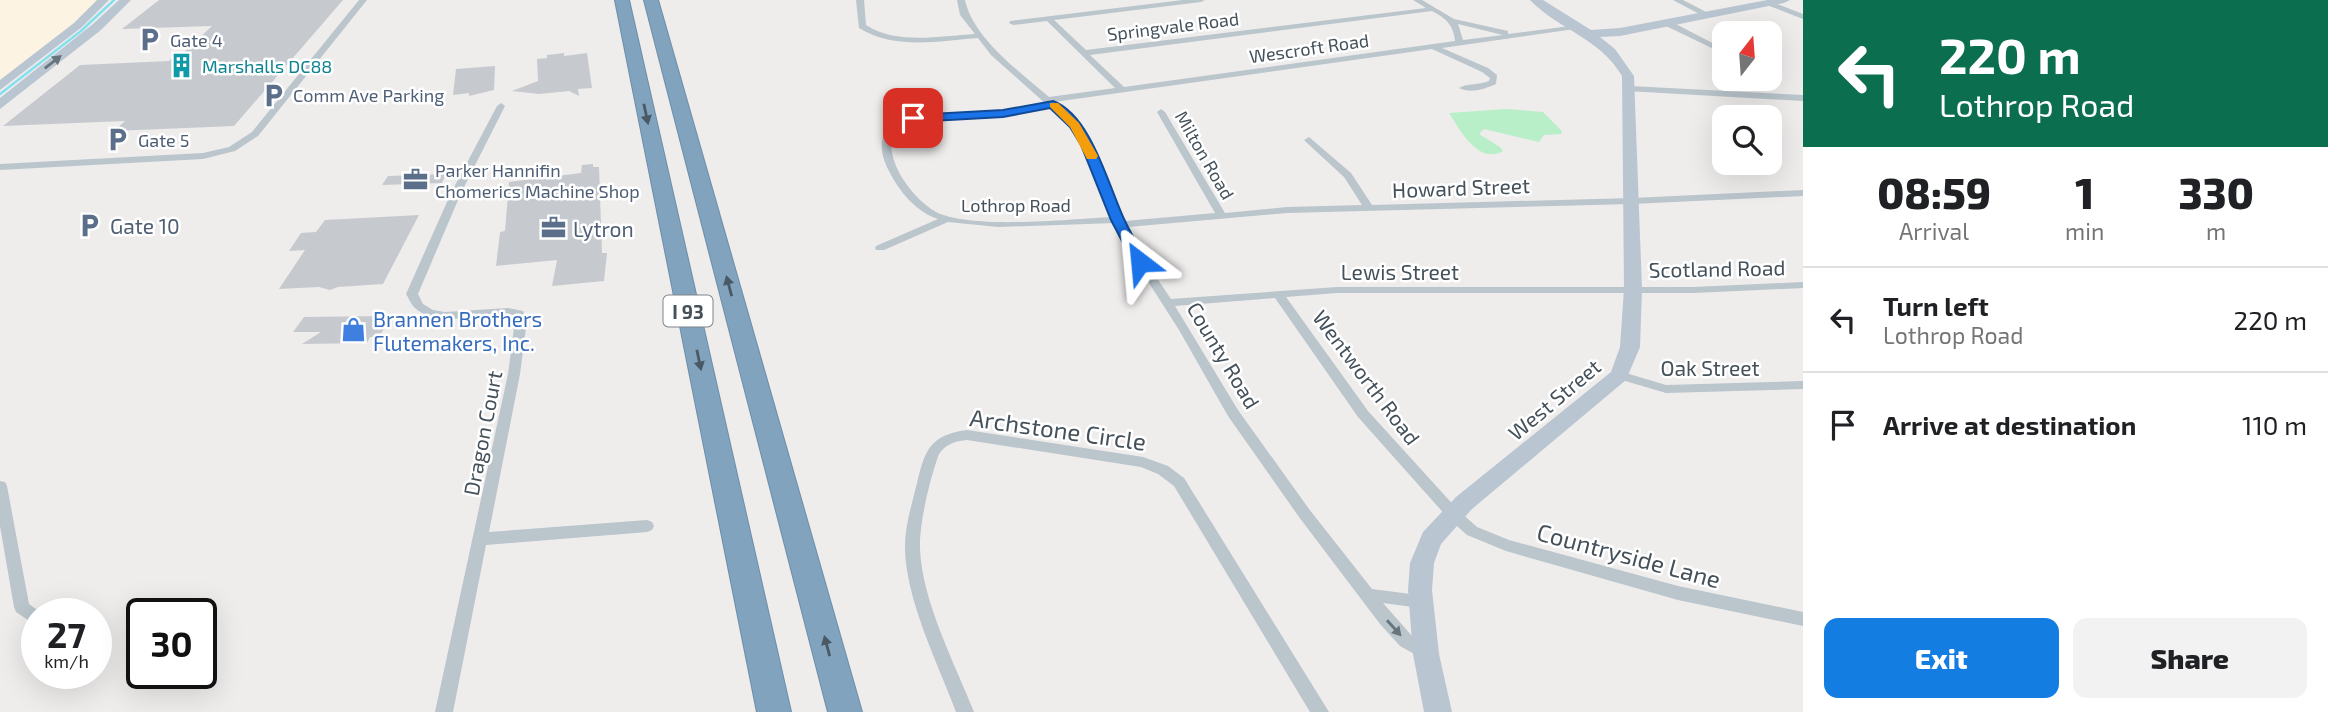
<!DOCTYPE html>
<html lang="en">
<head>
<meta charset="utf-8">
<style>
	:root { --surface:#fff; --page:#f2f2f2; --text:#202124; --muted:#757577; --line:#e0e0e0; --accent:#137de2 }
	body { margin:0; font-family:"Exo 2",sans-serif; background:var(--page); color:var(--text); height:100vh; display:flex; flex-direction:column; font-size:26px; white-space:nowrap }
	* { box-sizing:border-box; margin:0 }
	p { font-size:23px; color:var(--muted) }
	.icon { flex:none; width:38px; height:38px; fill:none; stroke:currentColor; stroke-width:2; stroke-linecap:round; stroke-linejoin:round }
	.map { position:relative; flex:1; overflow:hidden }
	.details { display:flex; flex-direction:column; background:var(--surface); width:525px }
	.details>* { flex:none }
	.top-card { background:#0b6e4f; color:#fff; overflow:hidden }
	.needle { width:46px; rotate:17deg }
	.buttons { position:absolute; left:1712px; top:21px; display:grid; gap:14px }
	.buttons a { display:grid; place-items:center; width:70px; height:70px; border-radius:14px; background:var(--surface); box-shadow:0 7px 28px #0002; font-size:35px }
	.speed { position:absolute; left:21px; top:598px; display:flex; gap:14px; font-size:35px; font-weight:700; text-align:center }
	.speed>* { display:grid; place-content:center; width:91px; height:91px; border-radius:50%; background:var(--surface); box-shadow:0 7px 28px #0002; line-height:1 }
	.speed small { font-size:18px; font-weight:400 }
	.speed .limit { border:4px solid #111; border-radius:10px; background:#fff; color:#111 }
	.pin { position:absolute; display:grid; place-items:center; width:60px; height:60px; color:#fff; margin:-30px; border-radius:14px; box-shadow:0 4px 10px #0006 }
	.me { position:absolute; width:77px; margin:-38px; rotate:331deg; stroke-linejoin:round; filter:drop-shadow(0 0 5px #0008) }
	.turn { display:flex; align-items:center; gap:24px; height:147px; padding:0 21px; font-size:32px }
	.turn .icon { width:91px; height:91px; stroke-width:2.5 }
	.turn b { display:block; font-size:49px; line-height:60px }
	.eta { display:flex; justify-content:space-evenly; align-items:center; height:119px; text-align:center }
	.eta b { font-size:42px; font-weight:800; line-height:49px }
	.button { display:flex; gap:14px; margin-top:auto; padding:14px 21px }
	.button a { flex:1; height:80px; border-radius:14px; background:var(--accent); color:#fff; font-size:28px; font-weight:800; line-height:80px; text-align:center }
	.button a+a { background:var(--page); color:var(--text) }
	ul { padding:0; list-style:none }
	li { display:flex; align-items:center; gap:21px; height:105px; padding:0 21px; border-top:2px solid var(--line) }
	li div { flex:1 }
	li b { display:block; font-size:26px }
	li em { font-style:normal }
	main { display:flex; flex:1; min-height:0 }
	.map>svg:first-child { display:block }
</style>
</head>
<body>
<main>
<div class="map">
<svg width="1803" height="712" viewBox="0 0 1803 712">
	<rect width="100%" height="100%" fill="#efecec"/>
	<!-- commercial -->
	<path fill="#fcf3e3" d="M0 0H98L68 28 0 81Z"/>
	<!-- green -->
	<path fill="#b8efc9" d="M1506 109 1543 112 1562 131 1561 134 1544 135 1539 142 1484 129 1479 134 1500 147 1503 151C1478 165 1460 130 1449 113Z"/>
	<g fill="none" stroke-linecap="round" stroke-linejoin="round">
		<!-- stream -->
		<path stroke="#83e0ee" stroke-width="2.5" d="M0 94 81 31 114 0"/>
	</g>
	<!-- building -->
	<g fill="#c6cacf">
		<path d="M159 0H343L234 126 114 131 125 121 3 126 80 65 169 61 177 53H183L212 26 122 29Z"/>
		<path d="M564 53V56L587 53 592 88 578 89 579 96 569 91 539 94 512 91 538 81 537 59 547 58V55Z"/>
		<path d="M495 66 494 90 469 96V93L453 95 456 69Z"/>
		<path d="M593 164V167H599L602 253H607L604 281 552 286 557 260 496 266 500 232 505 231 509 182 581 173 582 165Z"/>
		<path d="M446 174 442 183 382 185 388 176Z"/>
		<path d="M419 215 383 284 338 287 330 290 319 287 279 289 305 250 289 251 301 233 316 232 325 220Z"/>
		<path d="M387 316 384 321H386V325L379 337H370L367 343 302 344 321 332H293L304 317Z"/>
	</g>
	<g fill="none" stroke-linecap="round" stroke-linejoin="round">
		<defs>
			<g id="highway">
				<path d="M615 0H629L791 712H757Z"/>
				<path d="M644 0H658L862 712H828Z"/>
			</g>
		</defs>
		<!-- highway casing -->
		<use href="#highway" stroke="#6d8ea9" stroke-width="2"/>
		<!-- street -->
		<g fill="#bac5cc" fill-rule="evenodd">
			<path d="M359 0H367L258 136 235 151 203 159 0 170V164L203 153 229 147 252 132Z"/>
			<path d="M856 0H864L866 25C897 45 939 36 975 34L960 15 957 0H965C973 38 1020 72 1049 97L1115 88 1047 21 1013 25 1009 23 1010 21 1183 0H1205L1201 2 1054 20 1086 50 1426 8 1413 0H1422L1454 19 1508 31V34L1578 25V29H1575L1442 48 1488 68 1497 75 1496 84C1485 89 1470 94 1459 88 1467 83 1480 85 1489 81L1490 78 1482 72 1432 49 1054 102 1079 125 1125 221 1215 213 1157 112 1161 109 1165 112 1225 213 1287 207 1362 205 1344 177 1306 142 1304 140 1309 137 1351 173 1372 205 1632 198 1803 190V196L1632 204 1287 213 1128 227 1138 250 1171 299 1337 287H1693L1803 282V288L1693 293H1337L1286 297 1368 411 1458 510 1477 527 1509 540 1678 586 1803 612V626L1678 600 1506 551 1467 535 1448 518 1358 417 1275 298 1175 306 1238 410 1309 509 1372 589 1426 596 1428 601 1426 606 1420 608 1383 603 1412 636 1431 648 1433 653 1431 658 1425 660 1400 646 1380 624 1299 517 1228 416 1179 330 1128 250 1115 223 998 227 948 222 884 250H876L875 248 876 246 938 219C916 212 899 191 889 171 854 103 954 114 992 112 1010 111 1028 107 1045 103L991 55 978 38C939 41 894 50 859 28ZM1432 11C1446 18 1454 26 1455 41L1124 87 1090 55ZM1458 24 1503 35 1463 40ZM1050 107 1071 126 1113 217C1069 219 973 230 936 212 924 205 913 194 905 182 896 169 890 154 891 137 914 109 963 119 995 117 1014 116 1032 111 1050 107Z"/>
			<path d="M1673 0H1683L1712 15 1705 17Z"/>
			<path d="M1770 1 1803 14V19L1767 5 1766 3Z"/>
			<path d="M1664 21H1670L1724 49V54L1664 25Z"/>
			<path d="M1630 86 1803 95V101L1627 91 1626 89Z"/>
			<path d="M501 103 505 106 461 193 418 294 423 304 433 310 445 312 508 308 523 311 527 320 520 374 489 532 647 520 652 522 654 526 652 530 647 532 486 545 453 712H435L508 374 515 320 514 316 508 315C483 315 434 327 415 308 411 305 409 298 406 294L451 193 497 106Z"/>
			<path d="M1619 371 1666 385 1803 381V389L1666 393 1615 378 1613 375Z"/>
			<path d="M967 430 1143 457 1168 466 1184 478 1329 712H1310L1174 486 1158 474 1141 467 967 440C955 441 946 444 939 454 930 478 919 524 920 549 922 601 955 664 974 712H956C938 664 905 598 905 547 905 525 912 504 917 483 925 450 930 435 967 430Z"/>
			<path d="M0 481 5 482 7 486 29 604 43 614H37V626L16 612 14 607 0 526Z"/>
		</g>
		<!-- secondary -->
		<g fill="#b9c6d1" fill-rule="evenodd">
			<path d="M97 0H109L82 27 0 90V80L74 23Z"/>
			<path d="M119 0H131L101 30 0 109V98L93 24Z"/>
			<path d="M1530 0H1543L1591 30 1620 28 1767 0H1790L1784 3 1620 36 1600 37 1615 49 1634 76 1642 289 1640 347 1626 380 1472 509 1441 544 1434 563 1432 590 1439 654 1452 712H1424L1413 654 1408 590 1410 563 1423 532 1456 497 1611 372 1620 347 1624 289 1622 76C1600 38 1559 30 1530 0Z"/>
		</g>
		<!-- highway -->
		<use href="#highway" fill="#82a3bd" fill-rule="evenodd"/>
	</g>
	<!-- one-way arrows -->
	<defs><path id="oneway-solid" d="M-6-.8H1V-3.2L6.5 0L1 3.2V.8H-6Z" transform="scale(1.75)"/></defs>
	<use fill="#67747e" href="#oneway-solid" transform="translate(53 62) rotate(-38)"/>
	<g fill="#4a5964">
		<use href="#oneway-solid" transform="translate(646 114) rotate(78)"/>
		<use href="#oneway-solid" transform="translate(729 286) rotate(-105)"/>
		<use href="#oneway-solid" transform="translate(699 360) rotate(78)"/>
		<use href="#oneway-solid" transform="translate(827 646) rotate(-105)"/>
	</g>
	<use fill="#67747c" href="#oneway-solid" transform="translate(1394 628) rotate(48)"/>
	<!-- route -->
	<path fill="#1a73e8" stroke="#114b97" stroke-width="2" d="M1053 101C1091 115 1108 185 1124 219 1131 234 1139 248 1147 262L1145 265H1135L1133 262 1111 220 1081 145 1070 127 1050 108 1003 117 913 122 908 118 913 115 1003 110Z"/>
	<!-- slow -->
	<path fill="#f59e0b" d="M1050 103H1058L1079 123 1098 156 1096 159H1087L1070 127 1050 107Z"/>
	<!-- icons -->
	<defs>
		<symbol id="parking-bare" viewBox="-9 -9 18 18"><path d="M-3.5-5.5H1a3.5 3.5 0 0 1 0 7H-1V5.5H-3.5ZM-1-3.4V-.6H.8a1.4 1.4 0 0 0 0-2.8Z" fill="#5c6f8a" stroke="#fff" stroke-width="2.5" paint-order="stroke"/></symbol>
		<symbol id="building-bare" viewBox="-9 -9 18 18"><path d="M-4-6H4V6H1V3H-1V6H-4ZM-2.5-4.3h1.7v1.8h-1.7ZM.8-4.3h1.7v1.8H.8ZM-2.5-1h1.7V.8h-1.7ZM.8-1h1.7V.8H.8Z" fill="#0f9aa8" stroke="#fff" stroke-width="2.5" paint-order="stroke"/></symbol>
		<symbol id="office-bare" viewBox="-9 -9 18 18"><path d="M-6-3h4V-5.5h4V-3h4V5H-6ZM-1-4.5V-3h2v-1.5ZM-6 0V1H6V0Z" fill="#5c6f8a" stroke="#fff" stroke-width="2.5" paint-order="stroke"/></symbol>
		<symbol id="shop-bare" viewBox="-9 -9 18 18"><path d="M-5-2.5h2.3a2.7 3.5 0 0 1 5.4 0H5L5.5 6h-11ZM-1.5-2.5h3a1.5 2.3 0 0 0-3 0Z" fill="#3f7fe0" stroke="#fff" stroke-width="2.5" paint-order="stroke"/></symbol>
	</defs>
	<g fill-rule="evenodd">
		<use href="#parking-bare" x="132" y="22" width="35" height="35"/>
		<use href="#building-bare" x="164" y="48" width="35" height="35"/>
		<use href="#parking-bare" x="256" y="78" width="35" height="35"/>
		<use href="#parking-bare" x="100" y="122" width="35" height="35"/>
		<use href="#office-bare" x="398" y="162" width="35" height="35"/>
		<use href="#parking-bare" x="72" y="208" width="35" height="35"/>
		<use href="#office-bare" x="536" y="210" width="35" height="35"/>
		<use href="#shop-bare" x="336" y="312" width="35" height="35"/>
	</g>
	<g text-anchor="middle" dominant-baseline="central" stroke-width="5" stroke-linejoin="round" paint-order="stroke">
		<!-- far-street labels -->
		<g font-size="18" fill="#44515a" stroke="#fff">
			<text transform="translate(1173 26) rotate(-7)">Springvale Road</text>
			<text transform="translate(1309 48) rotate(-8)">Wescroft Road</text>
			<text transform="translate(1205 155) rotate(60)">Milton Road</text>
			<text x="1016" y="205">Lothrop Road</text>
		</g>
		<!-- far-service labels -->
		<g font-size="18" fill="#4e5e75" stroke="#fff" text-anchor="start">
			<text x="170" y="40">Gate 4</text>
			<text x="293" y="95">Comm Ave Parking</text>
			<text x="138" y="140">Gate 5</text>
			<text x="435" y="170">Parker Hannifin<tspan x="435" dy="21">Chomerics Machine Shop</tspan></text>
		</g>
		<!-- far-culture labels -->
		<g font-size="18" fill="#0d838f" stroke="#fff" text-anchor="start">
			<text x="202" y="66">Marshalls DC88</text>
		</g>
		<!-- shield labels -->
		<rect fill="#fff" stroke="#7c858c" stroke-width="2" x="663.5" y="295.5" width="49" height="31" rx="5"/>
		<g font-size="19" font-weight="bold" fill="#44515a">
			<text x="688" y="311">I 93</text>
		</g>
		<!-- street labels -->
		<g font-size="21" fill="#44515a" stroke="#fff">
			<text transform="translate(1461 187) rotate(-2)">Howard Street</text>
			<text transform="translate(1717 268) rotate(-1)">Scotland Road</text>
			<text x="1400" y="271">Lewis Street</text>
			<text transform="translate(1224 355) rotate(59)">County Road</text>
			<text x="1710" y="367">Oak Street</text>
			<text transform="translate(1367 377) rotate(53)">Wentworth Road</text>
			<text transform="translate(1554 399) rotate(-40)">West Street</text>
			<text transform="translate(482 433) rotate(-79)">Dragon Court</text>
		</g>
		<!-- service labels -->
		<g font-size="21" fill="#4e5e75" stroke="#fff" text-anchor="start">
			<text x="110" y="225">Gate 10</text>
			<text x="573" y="228">Lytron</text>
		</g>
		<!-- shop labels -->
		<g font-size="21" fill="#366cbe" stroke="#fff" text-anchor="start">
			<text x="373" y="318">Brannen Brothers<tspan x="373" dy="24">Flutemakers, Inc.</tspan></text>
		</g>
		<!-- near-street labels -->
		<g font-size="24" fill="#44515a" stroke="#fff">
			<text transform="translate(1058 429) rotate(8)">Archstone Circle</text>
			<text transform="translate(1629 555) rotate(15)">Countryside Lane</text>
		</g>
	</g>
</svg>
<div class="buttons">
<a><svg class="needle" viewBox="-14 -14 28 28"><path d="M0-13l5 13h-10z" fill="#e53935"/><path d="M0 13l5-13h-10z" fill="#757577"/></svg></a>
<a><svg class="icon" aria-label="search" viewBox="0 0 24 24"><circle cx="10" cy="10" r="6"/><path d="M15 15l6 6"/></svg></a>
</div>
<div class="speed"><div>27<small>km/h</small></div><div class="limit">30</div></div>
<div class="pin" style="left:913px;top:118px;background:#d93025"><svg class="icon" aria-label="arrive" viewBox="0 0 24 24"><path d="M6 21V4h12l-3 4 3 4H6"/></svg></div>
<svg class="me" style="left:1140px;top:262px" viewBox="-20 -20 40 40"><path d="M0-17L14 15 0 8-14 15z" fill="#1a73e8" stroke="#fff" stroke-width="4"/></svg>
</div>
<section class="details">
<div class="top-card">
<div class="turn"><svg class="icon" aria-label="left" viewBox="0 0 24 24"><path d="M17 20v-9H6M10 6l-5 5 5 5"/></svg><div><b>220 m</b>Lothrop Road</div></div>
</div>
<div class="eta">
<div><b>08:59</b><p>Arrival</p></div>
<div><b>1</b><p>min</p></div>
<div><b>330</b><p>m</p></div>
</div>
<ul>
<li><svg class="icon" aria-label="left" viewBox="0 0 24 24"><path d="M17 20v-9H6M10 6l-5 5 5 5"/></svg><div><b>Turn left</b><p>Lothrop Road</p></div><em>220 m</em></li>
<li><svg class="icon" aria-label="arrive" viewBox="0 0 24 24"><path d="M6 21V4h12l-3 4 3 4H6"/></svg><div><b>Arrive at destination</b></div><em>110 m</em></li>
</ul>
<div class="button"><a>Exit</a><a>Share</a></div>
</section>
</main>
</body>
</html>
